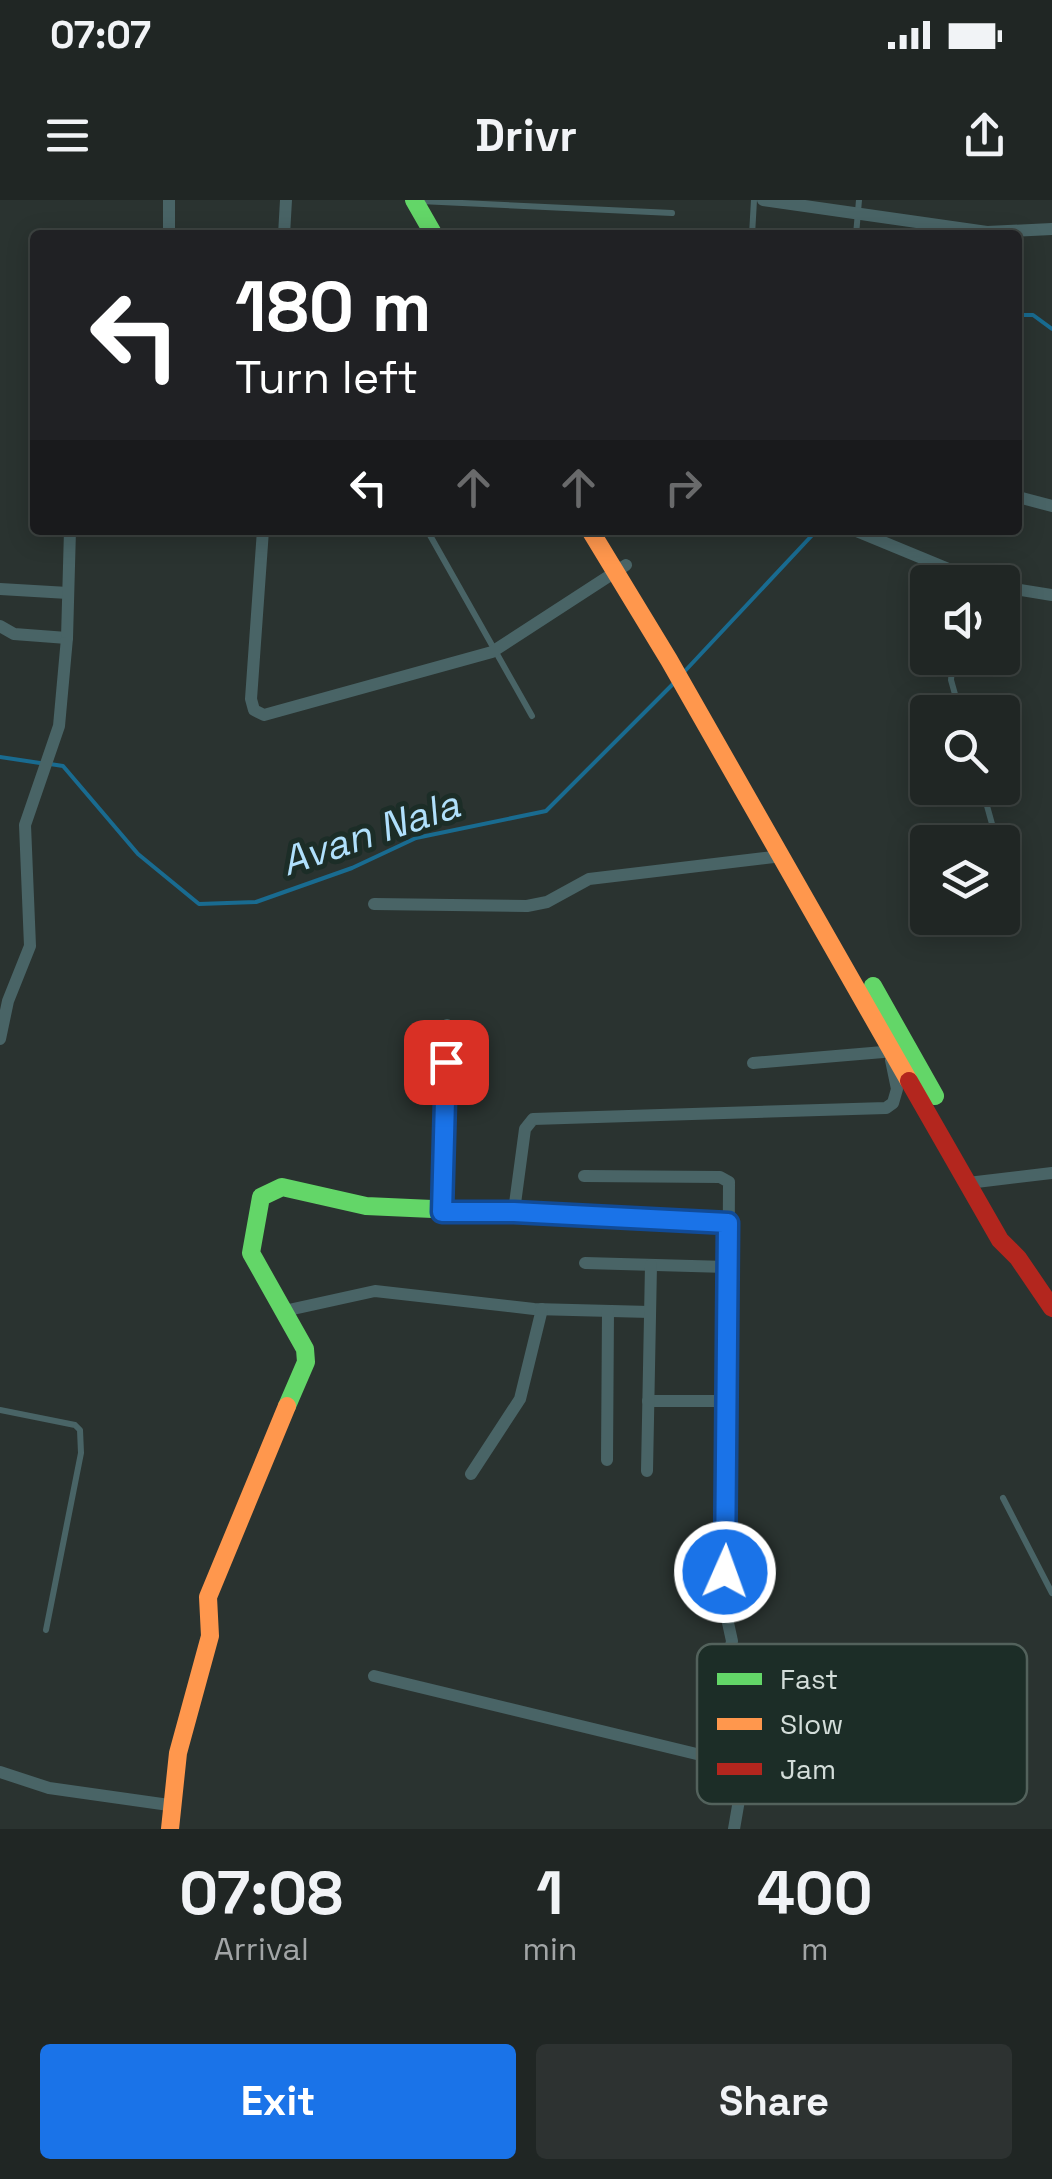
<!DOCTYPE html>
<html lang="en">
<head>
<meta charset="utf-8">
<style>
	:root { --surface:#202624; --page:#2d3231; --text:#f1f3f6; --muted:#a2a5a6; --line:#3d4341; --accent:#1a73e8 }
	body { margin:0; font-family:"Space Grotesk",sans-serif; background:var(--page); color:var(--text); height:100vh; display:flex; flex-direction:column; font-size:38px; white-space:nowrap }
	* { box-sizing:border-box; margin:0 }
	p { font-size:32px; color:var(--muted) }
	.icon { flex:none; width:55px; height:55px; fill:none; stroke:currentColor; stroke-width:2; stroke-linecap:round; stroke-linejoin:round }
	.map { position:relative; height:1629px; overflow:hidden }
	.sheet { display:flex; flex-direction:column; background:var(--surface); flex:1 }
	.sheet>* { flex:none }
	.guide { position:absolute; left:30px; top:30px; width:992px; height:305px; border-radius:10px; box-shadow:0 5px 25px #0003,0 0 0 2px var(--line); background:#202124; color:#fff; overflow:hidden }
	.fabs { position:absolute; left:910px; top:365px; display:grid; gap:20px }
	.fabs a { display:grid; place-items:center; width:110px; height:110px; border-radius:10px; background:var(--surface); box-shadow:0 5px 25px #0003,0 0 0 2px var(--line); font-size:50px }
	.pin { position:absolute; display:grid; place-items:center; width:85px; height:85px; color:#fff; margin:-42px; border-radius:20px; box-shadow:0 5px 15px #0006 }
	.me { position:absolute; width:110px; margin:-55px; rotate:2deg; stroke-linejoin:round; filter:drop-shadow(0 0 8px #0008) }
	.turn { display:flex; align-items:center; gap:35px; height:210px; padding:0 40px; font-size:45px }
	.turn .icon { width:130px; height:130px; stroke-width:2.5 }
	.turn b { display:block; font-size:70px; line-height:85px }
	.lanes { display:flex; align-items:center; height:95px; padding:0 40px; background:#0003; justify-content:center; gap:50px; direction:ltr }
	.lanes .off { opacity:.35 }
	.eta { display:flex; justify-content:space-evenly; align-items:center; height:170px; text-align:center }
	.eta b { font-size:60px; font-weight:700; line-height:70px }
	.button { display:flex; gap:20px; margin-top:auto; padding:20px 40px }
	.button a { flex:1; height:115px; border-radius:10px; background:var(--accent); color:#fff; font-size:40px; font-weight:700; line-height:115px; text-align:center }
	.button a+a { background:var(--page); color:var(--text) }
	.status { display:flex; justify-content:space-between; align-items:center; height:70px; padding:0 50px; background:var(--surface); direction:ltr }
	.status svg { height:28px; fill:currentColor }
	header { display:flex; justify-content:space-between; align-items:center; height:130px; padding:0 40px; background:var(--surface); font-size:45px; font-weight:700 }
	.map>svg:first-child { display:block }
</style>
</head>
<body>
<div class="status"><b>07:07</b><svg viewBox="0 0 49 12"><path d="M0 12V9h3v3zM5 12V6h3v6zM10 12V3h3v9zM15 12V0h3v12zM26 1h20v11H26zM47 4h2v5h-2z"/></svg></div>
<header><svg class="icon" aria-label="menu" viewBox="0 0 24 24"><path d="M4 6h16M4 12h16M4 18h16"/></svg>Drivr<svg class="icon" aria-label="share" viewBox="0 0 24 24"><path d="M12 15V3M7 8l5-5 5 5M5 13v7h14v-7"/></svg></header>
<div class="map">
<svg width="1052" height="1629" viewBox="0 0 1052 1629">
	<rect width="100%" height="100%" fill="#2a3330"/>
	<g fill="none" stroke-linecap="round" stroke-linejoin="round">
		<!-- stream -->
		<g stroke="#196b90" stroke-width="4">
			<path d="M1018 115H1033L1052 129"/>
			<path d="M684 472 817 330"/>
			<path d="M0 557 40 563"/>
			<path d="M50 564 63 566 138 654 199 704 256 702 352 668 416 638 546 611 674 483"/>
		</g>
		<!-- lane -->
		<g stroke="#496466" stroke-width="6">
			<path d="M420 1 672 13"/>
			<path d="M752 35 754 0"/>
			<path d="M856 35 859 0"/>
			<path d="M427 330 532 516"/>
			<path d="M953 458 951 480 960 512"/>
			<path d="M982 588 994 631"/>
			<path d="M0 1210 75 1225 80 1230 81 1253 46 1430"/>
			<path d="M1003 1298 1052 1393"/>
		</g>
		<!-- street -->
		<g stroke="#496466" stroke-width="12">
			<path d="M763 0 987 32 1052 29"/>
			<path d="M169 35V0"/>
			<path d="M284 35 286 0"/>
			<path d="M1018 297 1052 306"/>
			<path d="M263 330 251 499 254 510 264 515 492 452 626 365"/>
			<path d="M854 330 980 382"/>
			<path d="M1002 387 1052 395"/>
			<path d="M0 389 68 393"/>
			<path d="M0 426 14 434 67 438"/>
			<path d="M374 704 527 706 547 702 589 679 782 656"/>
			<path d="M0 839 8 801 30 746 25 625 59 526 67 438 70 330"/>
			<path d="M753 863 895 851"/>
			<path d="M584 976 720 977 729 982 727 1344 723 1400 732 1441 708 1553 711 1559 744 1571 734 1629"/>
			<path d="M968 983 1052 973"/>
			<path d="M514 1011 525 929 533 919 886 908 893 903 897 889 891 860"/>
			<path d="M443 1012 447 825"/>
			<path d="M585 1063 727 1067"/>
			<path d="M284 1111 375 1091 534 1109 650 1112"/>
			<path d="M648 1201H726"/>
			<path d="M607 1260 608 1111"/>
			<path d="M647 1271 651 1065"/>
			<path d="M471 1274 520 1199 542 1109"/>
			<path d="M374 1476 709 1557"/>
			<path d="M0 1572 49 1588 169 1605"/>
		</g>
		<!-- fast -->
		<g stroke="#63d668" stroke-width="18">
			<path d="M414 0 434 35"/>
			<path d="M873 786 935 896"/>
			<path d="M287 1206 306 1162 305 1149 251 1053 261 997 282 987 366 1006 567 1015"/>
		</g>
		<!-- slow -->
		<g stroke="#ff974d" stroke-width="18">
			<path d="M590 330 669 460 909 881"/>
			<path d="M567 1015 728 1023"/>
			<path d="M170 1629 178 1553 210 1436 208 1397 287 1206"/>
		</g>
		<!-- jam -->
		<path stroke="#b3261e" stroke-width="18" d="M909 881 1000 1040 1018 1058 1052 1108"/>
	</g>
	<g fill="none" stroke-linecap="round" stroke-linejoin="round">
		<defs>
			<path id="route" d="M446 862 442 1012H514L728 1023 725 1372"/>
		</defs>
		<!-- route casing -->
		<use href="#route" stroke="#114b97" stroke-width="25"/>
		<!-- route -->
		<use href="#route" stroke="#1a73e8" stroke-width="18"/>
	</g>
	<g text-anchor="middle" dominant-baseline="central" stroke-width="10" stroke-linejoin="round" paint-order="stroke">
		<!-- water labels -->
		<g font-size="40" font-style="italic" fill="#b0e0fc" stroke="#1c2d27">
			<text transform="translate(370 633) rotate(-19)">Avan Nala</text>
		</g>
	</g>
	<!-- legend -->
	<rect x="697" y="1444" width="330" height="160" rx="15" fill="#1c2d27" stroke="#53625c" stroke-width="2.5"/>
	<rect x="717" y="1473" width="45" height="12" fill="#63d668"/>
	<rect x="717" y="1518" width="45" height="12" fill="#ff974d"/>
	<rect x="717" y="1563" width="45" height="12" fill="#b3261e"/>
	<g font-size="28" fill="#d3ddd9">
		<text x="780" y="1489">Fast</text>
		<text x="780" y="1534">Slow</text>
		<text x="780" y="1579">Jam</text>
	</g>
</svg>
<div class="fabs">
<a><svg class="icon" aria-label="sound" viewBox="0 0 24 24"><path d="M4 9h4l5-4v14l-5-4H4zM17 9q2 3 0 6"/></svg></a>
<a><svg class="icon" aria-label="search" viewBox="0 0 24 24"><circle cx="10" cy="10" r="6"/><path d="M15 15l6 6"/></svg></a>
<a><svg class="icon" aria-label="layers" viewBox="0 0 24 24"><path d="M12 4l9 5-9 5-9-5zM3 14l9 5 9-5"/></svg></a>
</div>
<div class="pin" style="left:446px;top:862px;background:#d93025"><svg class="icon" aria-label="arrive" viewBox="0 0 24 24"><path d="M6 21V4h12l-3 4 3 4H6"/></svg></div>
<svg class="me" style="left:725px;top:1372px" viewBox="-20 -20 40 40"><circle r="17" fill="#1a73e8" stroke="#fff" stroke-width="3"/><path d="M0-11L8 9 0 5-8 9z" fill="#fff"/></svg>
<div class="guide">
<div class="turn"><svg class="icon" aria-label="left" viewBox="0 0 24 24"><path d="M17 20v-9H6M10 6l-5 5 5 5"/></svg><div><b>180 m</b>Turn left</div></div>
<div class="lanes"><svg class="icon" aria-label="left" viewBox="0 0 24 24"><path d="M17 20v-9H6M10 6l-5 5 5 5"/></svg><svg class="icon off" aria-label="ahead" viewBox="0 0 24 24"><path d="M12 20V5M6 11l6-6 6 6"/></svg><svg class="icon off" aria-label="ahead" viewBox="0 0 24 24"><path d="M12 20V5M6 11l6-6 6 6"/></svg><svg class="icon off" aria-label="right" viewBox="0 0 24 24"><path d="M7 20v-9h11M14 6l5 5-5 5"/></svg></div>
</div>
</div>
<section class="sheet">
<div class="eta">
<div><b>07:08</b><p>Arrival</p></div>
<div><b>1</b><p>min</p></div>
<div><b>400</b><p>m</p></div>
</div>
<div class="button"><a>Exit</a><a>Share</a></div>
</section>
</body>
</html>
